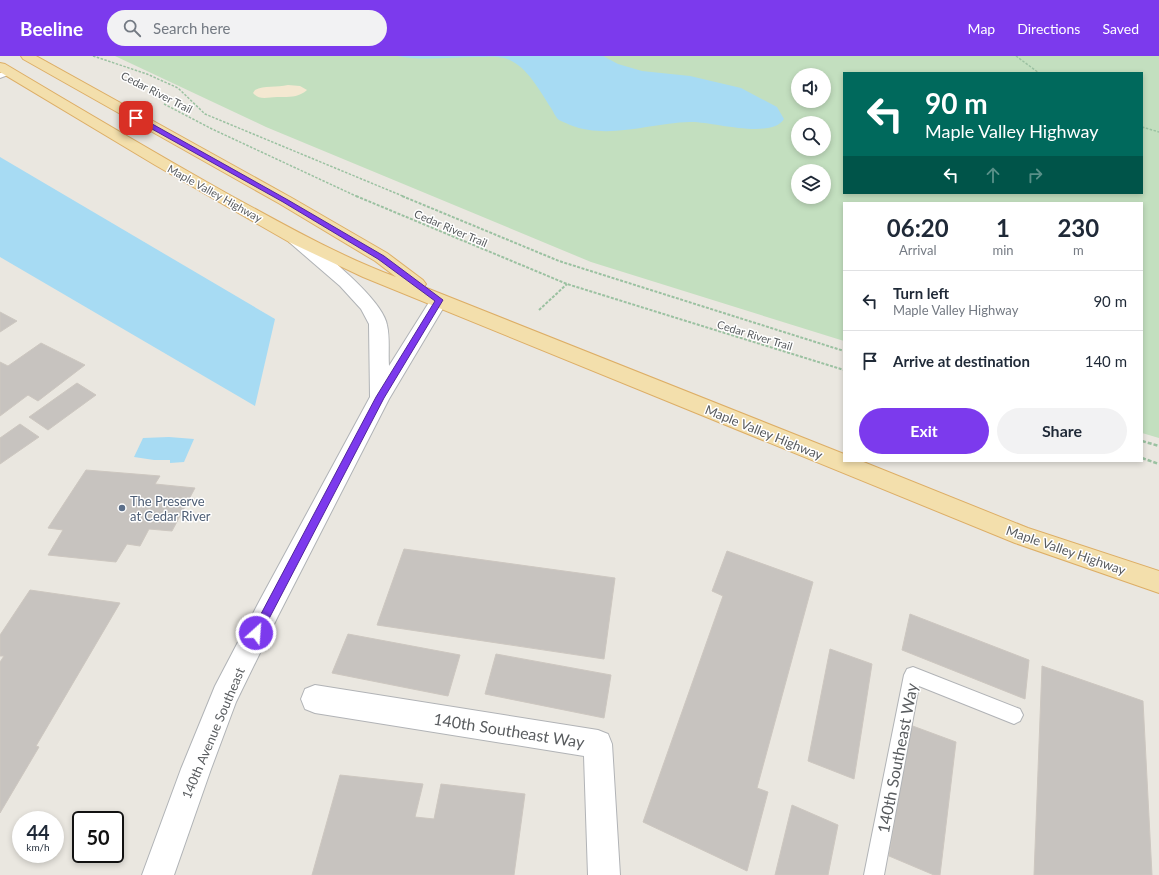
<!DOCTYPE html>
<html lang="en">
<head>
<meta charset="utf-8">
<style>
	:root { --surface:#fff; --page:#f2f2f3; --text:#1f2937; --muted:#747a83; --line:#e0e1e3; --accent:#7c3aed }
	body { margin:0; font-family:Lato,sans-serif; background:var(--page); color:var(--text); height:100vh; display:flex; flex-direction:column; font-size:15px; white-space:nowrap }
	* { box-sizing:border-box; margin:0 }
	p { font-size:13px; color:var(--muted) }
	.icon { flex:none; width:22px; height:22px; fill:none; stroke:currentColor; stroke-width:2; stroke-linecap:round; stroke-linejoin:round }
	.map { position:relative; flex:1; overflow:hidden }
	.sheet { position:absolute; left:843px; top:146px; width:300px; height:260px; display:flex; flex-direction:column; background:var(--surface); border-radius:0px; box-shadow:0 2px 6px #0003 }
	.sheet>* { flex:none }
	.guide { position:absolute; left:843px; top:16px; width:300px; height:122px; border-radius:0px; box-shadow:0 2px 6px #0003; background:#00695c; color:#fff; overflow:hidden }
	.buttons { position:absolute; left:791px; top:12px; display:grid; gap:8px }
	.buttons a { display:grid; place-items:center; width:40px; height:40px; border-radius:50%; background:var(--surface); box-shadow:0 2px 6px #0003; font-size:20px }
	.speed { position:absolute; left:12px; top:755px; display:flex; gap:8px; font-size:20px; font-weight:700; text-align:center }
	.speed>* { display:grid; place-content:center; width:52px; height:52px; border-radius:50%; background:var(--surface); box-shadow:0 2px 6px #0003; line-height:1 }
	.speed small { font-size:10px; font-weight:400 }
	.speed .limit { border:2px solid #111; border-radius:6px; background:#fff; color:#111 }
	.pin { position:absolute; display:grid; place-items:center; width:34px; height:34px; color:#fff; margin:-17px; border-radius:8px; box-shadow:0 2px 6px #0006 }
	.me { position:absolute; width:44px; margin:-22px; rotate:26deg; stroke-linejoin:round; filter:drop-shadow(0 0 3px #0008) }
	.turn { display:flex; align-items:center; gap:14px; height:84px; padding:0 16px; font-size:18px }
	.turn .icon { width:52px; height:52px; stroke-width:2.5 }
	.turn b { display:block; font-size:28px; line-height:34px }
	.lanes { display:flex; align-items:center; height:38px; padding:0 16px; background:#0003; justify-content:center; gap:20px; direction:ltr }
	.lanes .off { opacity:.35 }
	.eta { display:flex; justify-content:space-evenly; align-items:center; height:68px; text-align:center }
	.eta b { font-size:24px; font-weight:700; line-height:28px }
	.cta { display:flex; gap:8px; margin-top:auto; padding:8px 16px }
	.cta a { flex:1; height:46px; border-radius:24px; background:var(--accent); color:#fff; font-size:16px; font-weight:700; line-height:46px; text-align:center }
	.cta a+a { background:var(--page); color:var(--text) }
	ul { padding:0; list-style:none }
	li { display:flex; align-items:center; gap:12px; height:60px; padding:0 16px; border-top:1px solid var(--line) }
	li div { flex:1 }
	li b { display:block; font-size:15px }
	li em { font-style:normal }
	header { display:flex; align-items:center; gap:24px; box-sizing:border-box; height:56px; padding:0 20px; background:var(--accent); color:#fff }
	header strong { font-size:19px }
	nav { display:flex; gap:22px; margin-inline-start:auto; font-size:14px }
	.search { width:280px; height:36px; background:var(--page); display:flex; align-items:center; gap:10px; box-sizing:border-box; padding:0 14px; border-radius:22px; color:var(--muted); font-size:15px }
	.map>svg:first-child { display:block }
</style>
</head>
<body>
<header>
<strong>Beeline</strong>
<div class="search"><svg class="icon" aria-label="search" viewBox="0 0 24 24"><circle cx="10" cy="10" r="6"/><path d="M15 15l6 6"/></svg>Search here</div>
<nav><a>Map</a><a>Directions</a><a>Saved</a></nav>
</header>
<div class="map">
<svg width="1159" height="819" viewBox="0 0 1159 819">
	<rect width="100%" height="100%" fill="#eae7e0"/>
	<!-- green -->
	<path fill="#c3dfbf" fill-rule="evenodd" d="M115 0H1159V382L1142 377V147H844V285L591 206 266 71ZM844 17H1142V137H844ZM798 19H824V45H798ZM798 67H824V93H798ZM798 115H824V141H798Z"/>
	<!-- sand -->
	<path fill="#f4e8d1" d="M288 29 300 30 307 34C298 42 288 41 277 41 268 41 260 45 253 37L255 34C264 29 277 32 288 29Z"/>
	<!-- water -->
	<g fill="#a7dbf3">
		<path d="M397 0H603L618 8 642 15 690 20 741 32 777 51 784 63C771 84 711 65 690 66 650 67 609 84 570 69 567 67 562 66 559 64 556 62 553 55 551 52 539 34 526 8 504 2 495 0 485 1 476 1 451 1 422 5 397 0Z"/>
		<path d="M0 101 275 263 255 350 0 201Z"/>
		<path d="M169 381 194 383 184 406 170 407V404H154L134 401 143 382Z"/>
	</g>
	<!-- building -->
	<g fill="#c7c3bf" stroke="#cdc7c0">
		<path d="M0 256 17 265 0 276Z"/>
		<path d="M41 287 85 309 38 345 28 339 0 360V306L8 310Z"/>
		<path d="M77 327 96 339 48 374 29 361Z"/>
		<path d="M20 368 39 381 0 408V382Z"/>
		<path d="M86 414 160 420 155 428 195 432 172 475 149 473 140 490 127 488 116 506 48 499 63 474 48 472Z"/>
		<path d="M404 493 615 522 604 603 377 569Z"/>
		<path d="M727 495 813 526 757 732 768 736 747 815 643 766 723 540 712 535Z"/>
		<path d="M30 534 120 547 36 690 39 691 0 757V606L4 600H0V579Z"/>
		<path d="M910 558 1029 604 1025 643 902 594Z"/>
		<path d="M348 578 460 599 448 640 332 617Z"/>
		<path d="M830 593 872 608 854 723 808 705Z"/>
		<path d="M496 598 611 619 604 662 485 638Z"/>
		<path d="M1042 610 1143 645 1152 819H1034Z"/>
		<path d="M910 669 956 686 940 819H934L889 800Z"/>
		<path d="M340 719 423 728 415 761 434 763 441 728 525 738 514 819H312Z"/>
		<path d="M792 749 838 769 828 819H775Z"/>
	</g>
	<g fill="none" stroke-linecap="round" stroke-linejoin="round">
		<defs>
			<g id="service">
				<path d="M9 15H12L13 17 0 22V17Z"/>
				<path d="M913 611 1020 653 1023 659 1020 665 1014 668 919 630 884 819H864L904 619 907 613Z"/>
			</g>
			<path id="minor" d="M315 629 598 674 608 678 612 688 620 819H588L584 700 315 657 305 653 301 643 305 633Z"/>
			<path id="secondary" d="M295 177 301 178C322 196 383 243 387 269 390 282 388 297 389 310L433 240 439 238 445 240 448 244 389 343 278 560 236 646 211 713 174 819H142L181 713 215 630 260 544 370 341 369 268 361 253 340 230 289 186 287 182 289 178Z"/>
			<path id="primary" d="M21 0H36L292 142 387 197 423 224 426 228 424 231 844 398V405H861L1028 472 1159 515V537L1015 487 363 221 289 186 155 109 0 16V7L5 8C79 52 153 96 228 138 283 168 337 199 396 221L375 205 280 148 23 3Z"/>
		</defs>
		<!-- service casing -->
		<use href="#service" stroke="#b1b3b6" stroke-width="2"/>
		<!-- minor casing -->
		<use href="#minor" stroke="#b1b3b6" stroke-width="2"/>
		<!-- secondary casing -->
		<use href="#secondary" stroke="#b0b3b6" stroke-width="2"/>
		<!-- primary casing -->
		<use href="#primary" stroke="#ddae66" stroke-width="2"/>
		<!-- path-far2 -->
		<g stroke="#9bc1a1" stroke-width="1.5" stroke-dasharray="2.5 1.5" stroke-linecap="butt">
			<path d="M93 0 147 18 178 32 205 58 405 141"/>
			<path d="M1016 0 1039 17"/>
			<path d="M164 48 212 73 358 141"/>
			<path d="M1142 71 1159 76"/>
		</g>
		<!-- path-far1 -->
		<g stroke="#9bc1a1" stroke-width="2" stroke-dasharray="3 1.5" stroke-linecap="butt">
			<path d="M356 140 567 228 844 314"/>
			<path d="M402 140 559 205 844 295"/>
			<path d="M539 254 567 228"/>
		</g>
		<!-- path -->
		<g stroke="#9bc1a1" stroke-width="2.5" stroke-dasharray="4 2" stroke-linecap="butt">
			<path d="M1142 385 1159 390"/>
			<path d="M1142 402 1159 408"/>
		</g>
		<!-- service -->
		<use href="#service" fill="#fff" fill-rule="evenodd"/>
		<!-- minor -->
		<use href="#minor" fill="#fff" fill-rule="evenodd"/>
		<!-- secondary -->
		<use href="#secondary" fill="#fff" fill-rule="evenodd"/>
		<!-- primary -->
		<use href="#primary" fill="#f3dfac" fill-rule="evenodd"/>
	</g>
	<!-- route -->
	<path fill="#7c3aed" stroke="#51269a" d="M134 60H138L288 144 384 200 443 244 384 342 260 580 256 582 253 580 251 577 253 573 376 341 435 245 378 203 283 146 134 63Z"/>
	<!-- markers -->
	<circle fill="#5c6f8a" stroke="#fff" stroke-width="1.5" cx="122" cy="452" r="4"/>
	<g text-anchor="middle" dominant-baseline="central" stroke-width="3" stroke-linejoin="round" paint-order="stroke">
		<!-- far-street labels -->
		<g font-size="11" fill="#595c5f" stroke="#fff">
			<text transform="translate(157 36) rotate(27)">Cedar River Trail</text>
			<text transform="translate(215 137) rotate(29)">Maple Valley Highway</text>
			<text transform="translate(451 172) rotate(23)">Cedar River Trail</text>
			<text transform="translate(755 279) rotate(17)">Cedar River Trail</text>
		</g>
		<!-- street labels -->
		<g font-size="13" fill="#595c5f" stroke="#fff">
			<text transform="translate(764 376) rotate(22)">Maple Valley Highway</text>
			<text transform="translate(1066 494) rotate(19)">Maple Valley Highway</text>
			<text transform="translate(213 677) rotate(-67)">140th Avenue Southeast</text>
		</g>
		<!-- service labels -->
		<g font-size="13" fill="#4e5e75" stroke="#fff" text-anchor="start">
			<text x="130" y="445">The Preserve<tspan x="130" dy="15">at Cedar River</tspan></text>
		</g>
		<!-- near-street labels -->
		<g font-size="16" fill="#595c5f" stroke="#fff">
			<text transform="translate(509 674) rotate(9)">140th Southeast Way</text>
			<text transform="translate(897 702) rotate(-79)">140th Southeast Way</text>
		</g>
	</g>
</svg>
<div class="buttons">
<a><svg class="icon" aria-label="sound" viewBox="0 0 24 24"><path d="M4 9h4l5-4v14l-5-4H4zM17 9q2 3 0 6"/></svg></a>
<a><svg class="icon" aria-label="search" viewBox="0 0 24 24"><circle cx="10" cy="10" r="6"/><path d="M15 15l6 6"/></svg></a>
<a><svg class="icon" aria-label="layers" viewBox="0 0 24 24"><path d="M12 4l9 5-9 5-9-5zM3 14l9 5 9-5"/></svg></a>
</div>
<div class="speed"><div>44<small>km/h</small></div><div class="limit">50</div></div>
<div class="pin" style="left:136px;top:62px;background:#d93025"><svg class="icon" aria-label="arrive" viewBox="0 0 24 24"><path d="M6 21V4h12l-3 4 3 4H6"/></svg></div>
<svg class="me" style="left:256px;top:577px" viewBox="-20 -20 40 40"><circle r="17" fill="#7c3aed" stroke="#fff" stroke-width="3"/><path d="M0-11L8 9 0 5-8 9z" fill="#fff"/></svg>
<div class="guide">
<div class="turn"><svg class="icon" aria-label="left" viewBox="0 0 24 24"><path d="M17 20v-9H6M10 6l-5 5 5 5"/></svg><div><b>90 m</b>Maple Valley Highway</div></div>
<div class="lanes"><svg class="icon" aria-label="left" viewBox="0 0 24 24"><path d="M17 20v-9H6M10 6l-5 5 5 5"/></svg><svg class="icon off" aria-label="ahead" viewBox="0 0 24 24"><path d="M12 20V5M6 11l6-6 6 6"/></svg><svg class="icon off" aria-label="right" viewBox="0 0 24 24"><path d="M7 20v-9h11M14 6l5 5-5 5"/></svg></div>
</div>
<section class="sheet">
<div class="eta">
<div><b>06:20</b><p>Arrival</p></div>
<div><b>1</b><p>min</p></div>
<div><b>230</b><p>m</p></div>
</div>
<ul>
<li><svg class="icon" aria-label="left" viewBox="0 0 24 24"><path d="M17 20v-9H6M10 6l-5 5 5 5"/></svg><div><b>Turn left</b><p>Maple Valley Highway</p></div><em>90 m</em></li>
<li><svg class="icon" aria-label="arrive" viewBox="0 0 24 24"><path d="M6 21V4h12l-3 4 3 4H6"/></svg><div><b>Arrive at destination</b></div><em>140 m</em></li>
</ul>
<div class="cta"><a>Exit</a><a>Share</a></div>
</section>
</div>
</body>
</html>
